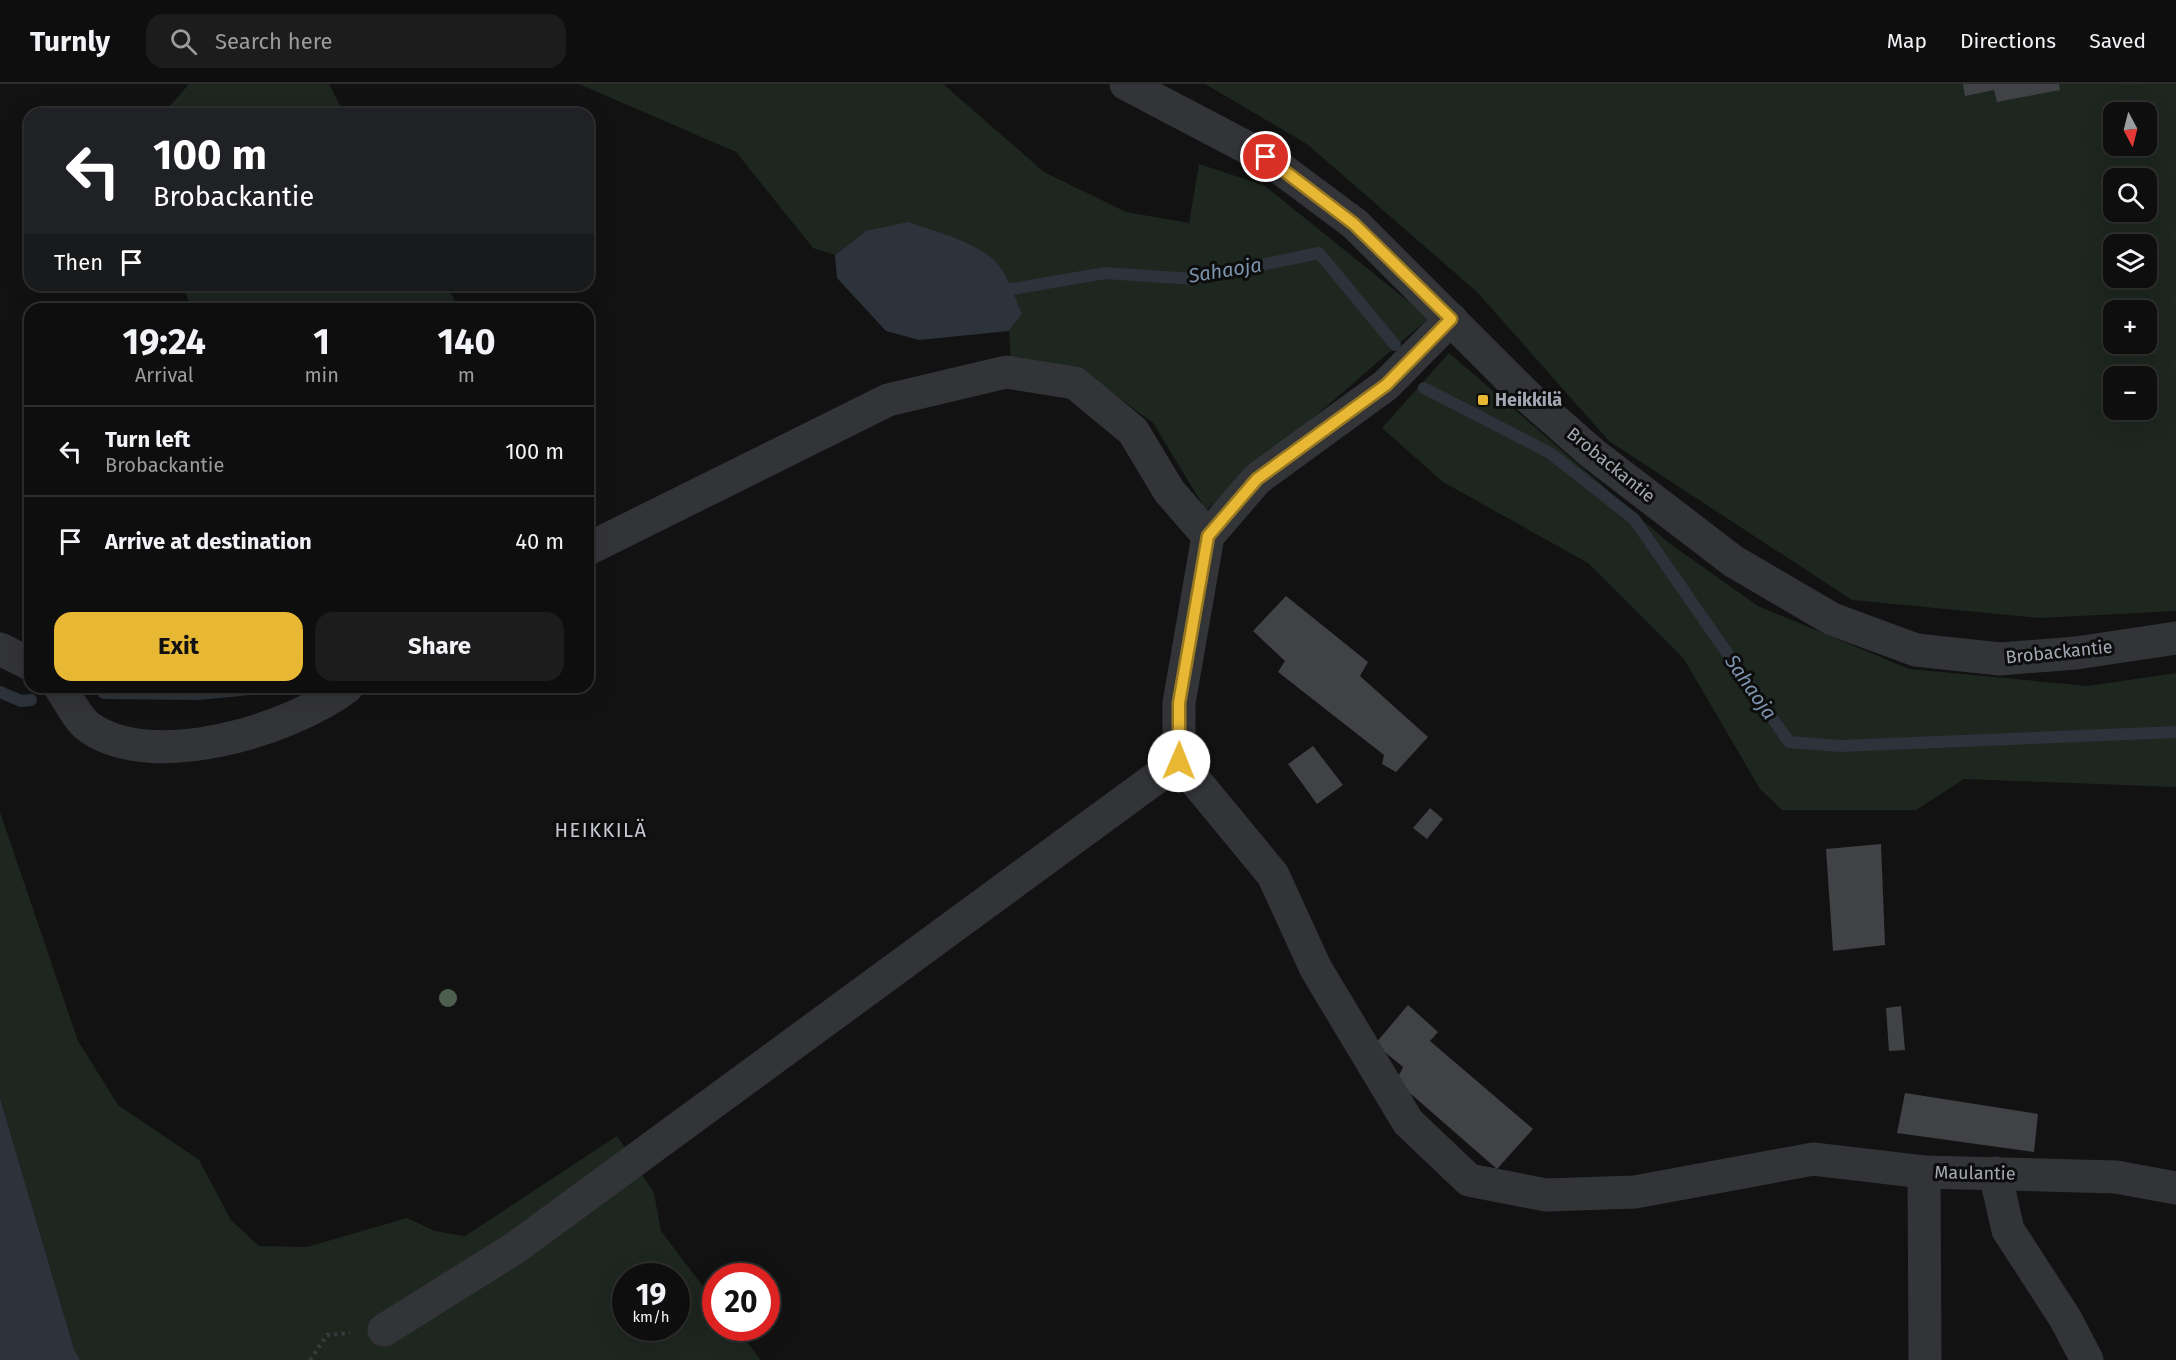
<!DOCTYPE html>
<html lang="en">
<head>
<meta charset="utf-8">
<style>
	:root { --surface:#0e0e0e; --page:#1c1c1c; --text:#f1f3f6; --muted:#9b9c9e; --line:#2e2e2e; --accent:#e8b835 }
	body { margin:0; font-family:"Fira Sans",sans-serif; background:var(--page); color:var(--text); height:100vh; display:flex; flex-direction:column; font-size:22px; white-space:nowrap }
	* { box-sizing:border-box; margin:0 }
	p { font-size:20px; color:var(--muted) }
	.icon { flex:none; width:33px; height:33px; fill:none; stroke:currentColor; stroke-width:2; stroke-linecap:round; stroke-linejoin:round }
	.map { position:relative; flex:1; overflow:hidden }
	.side { position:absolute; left:24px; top:219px; width:570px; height:390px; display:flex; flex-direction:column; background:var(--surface); border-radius:18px; box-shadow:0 6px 24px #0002,0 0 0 2px var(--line) }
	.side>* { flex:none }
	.top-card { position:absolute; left:24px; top:24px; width:570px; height:183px; border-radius:18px; box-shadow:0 6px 24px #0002,0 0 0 2px var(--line); background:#202124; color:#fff; overflow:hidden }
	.needle { width:39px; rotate:173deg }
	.buttons { position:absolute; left:2103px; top:18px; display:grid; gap:12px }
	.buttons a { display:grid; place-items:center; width:54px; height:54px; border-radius:12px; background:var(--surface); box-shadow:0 6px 24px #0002,0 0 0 2px var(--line); font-size:30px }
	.speed { position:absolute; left:612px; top:1179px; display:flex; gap:12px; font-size:30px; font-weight:700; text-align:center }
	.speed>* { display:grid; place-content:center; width:78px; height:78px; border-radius:50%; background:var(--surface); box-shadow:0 6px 24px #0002,0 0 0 2px var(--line); line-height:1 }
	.speed small { font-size:15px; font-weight:400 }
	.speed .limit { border:9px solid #d22; background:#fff; color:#111 }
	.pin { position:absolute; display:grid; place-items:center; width:51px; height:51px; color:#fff; margin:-26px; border:3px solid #fff; border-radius:50%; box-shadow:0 2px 6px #0007 }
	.me { position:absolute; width:66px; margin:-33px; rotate:1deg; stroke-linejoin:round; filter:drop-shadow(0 0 4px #0008) }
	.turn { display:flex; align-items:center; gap:21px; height:126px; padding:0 30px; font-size:27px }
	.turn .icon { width:78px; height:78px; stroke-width:2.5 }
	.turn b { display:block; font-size:42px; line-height:51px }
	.then { display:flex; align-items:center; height:57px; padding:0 30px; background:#0003; gap:12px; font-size:22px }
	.eta { display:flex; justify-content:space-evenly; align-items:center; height:102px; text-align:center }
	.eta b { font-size:36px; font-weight:700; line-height:42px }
	.cta { display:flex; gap:12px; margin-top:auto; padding:12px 30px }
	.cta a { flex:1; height:69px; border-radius:18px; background:var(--accent); color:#111; font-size:24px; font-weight:700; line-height:69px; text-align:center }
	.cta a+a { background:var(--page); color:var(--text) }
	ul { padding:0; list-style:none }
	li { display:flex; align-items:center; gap:18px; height:90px; padding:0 30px; border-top:2px solid var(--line) }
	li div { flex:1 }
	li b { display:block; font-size:22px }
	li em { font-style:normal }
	header { display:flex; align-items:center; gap:36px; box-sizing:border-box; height:84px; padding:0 30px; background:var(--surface); border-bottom:2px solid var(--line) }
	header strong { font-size:28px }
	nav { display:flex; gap:33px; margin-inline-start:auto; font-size:21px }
	.search { width:420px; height:54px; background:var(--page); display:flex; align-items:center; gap:15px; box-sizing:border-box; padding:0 21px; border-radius:18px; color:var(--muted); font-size:22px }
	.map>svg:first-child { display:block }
</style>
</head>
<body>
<header>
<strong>Turnly</strong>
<div class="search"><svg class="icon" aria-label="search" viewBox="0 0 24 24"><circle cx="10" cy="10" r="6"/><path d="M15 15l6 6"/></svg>Search here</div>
<nav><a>Map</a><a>Directions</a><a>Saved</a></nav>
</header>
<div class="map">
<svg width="2176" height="1276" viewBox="0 0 2176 1276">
	<rect width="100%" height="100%" fill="#121213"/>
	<!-- green -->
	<g fill="#1e2620" fill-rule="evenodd">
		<path d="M189 0H329L344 30H163Z"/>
		<path d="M579 0H943L1044 88 1126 128 1189 139 1199 80 1265 102 1429 234 1206 426 1153 339 1088 291 1011 279 1009 247 1022 230 1012 205 994 176 866 147 835 171 813 164 736 68Z"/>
		<path d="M1205 0H2176V527L2040 534 1852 516 1609 357 1477 208 1307 60ZM2114 28H2146V62H2114ZM2114 94H2146V128H2114ZM2114 160H2146V194H2114ZM2114 226H2146V260H2114ZM2114 292H2146V326H2114Z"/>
		<path d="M182 201H445L461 225H192Z"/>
		<path d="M1449 269 1669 459 1758 522 1909 585 2088 602 2176 589V703L1964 695 1916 726H1782L1760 705 1684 575 1588 479 1443 398 1382 344Z"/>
		<path d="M0 728 78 957 118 1021 199 1076 231 1136 259 1162 307 1163 407 1134 435 1147 465 1152 617 1052 654 1109 661 1147 715 1218 716 1244H736L761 1276H80L74 1265 0 1014ZM626 1192H676V1244H626Z"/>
	</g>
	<!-- water -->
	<g fill="#2c333b">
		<path d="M908 138C933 147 974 157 994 176 1007 189 1015 213 1022 230L1009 247 919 256 886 247 837 194 835 171 866 147Z"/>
		<path d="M0 1014 74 1265 80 1276H0Z"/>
	</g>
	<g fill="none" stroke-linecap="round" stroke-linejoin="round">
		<!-- stream -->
		<g stroke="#2c333b" stroke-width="12">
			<path d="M1012 205 1105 189 1193 195 1319 169 1395 261"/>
			<path d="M1424 304 1550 369 1634 435 1789 658 1840 662 2176 648"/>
			<path d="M0 608 21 617 31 616"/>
			<path d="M104 609 198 610 271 603"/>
		</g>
	</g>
	<!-- building -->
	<g fill="#414246">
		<path d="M1963 0H2059L2060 6 1997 18 1994 6 1965 12Z"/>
		<path d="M1286 512 1368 578 1360 592 1428 653 1396 688 1382 680 1384 671 1278 588 1285 577 1253 547Z"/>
		<path d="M1313 662 1343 701 1317 720 1288 680Z"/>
		<path d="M1430 724 1443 735 1427 755 1413 744Z"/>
		<path d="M1881 760 1885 861 1833 867 1826 765Z"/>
		<path d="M1408 921 1438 948 1430 957 1533 1045 1497 1085 1396 997 1403 983 1375 960Z"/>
		<path d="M1901 922 1905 966 1889 967 1886 924Z"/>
		<path d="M1905 1009 2038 1030 2034 1068 1897 1049Z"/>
	</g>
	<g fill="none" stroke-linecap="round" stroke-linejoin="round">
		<!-- path -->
		<path stroke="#393a3f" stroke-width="4" stroke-dasharray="3 4.5" stroke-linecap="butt" d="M310 1276 327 1251 350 1249"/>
		<!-- minor -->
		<g stroke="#333438" stroke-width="33">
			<path d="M1126 0 1265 73 1355 140 1527 312 1592 369 1733 477 1832 535 1916 566 2000 575 2076 569 2176 554"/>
			<path d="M1451 235 1386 301 1257 395 1208 452 1179 619V677L1273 791 1316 885 1408 1038 1469 1096 1546 1111 1635 1108 1813 1075 1924 1088 2116 1093 2176 1104"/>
			<path d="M588 465 888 316 1006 288 1075 299 1133 347 1169 407 1208 452"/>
			<path d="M0 565 30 580"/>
			<path d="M60 603C68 615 78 636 90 644 154 688 290 646 347 603"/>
			<path d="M1924 1088 1925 1276"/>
			<path d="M1995 1089 2008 1146 2065 1234 2087 1276"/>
			<path d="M384 1246 515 1164 1179 677"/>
		</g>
	</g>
	<!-- trees -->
	<circle fill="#4c5f4f" cx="448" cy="914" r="9"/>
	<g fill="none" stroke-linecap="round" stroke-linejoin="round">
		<defs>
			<path id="route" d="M1179 677V619L1208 452 1257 395 1386 301 1451 235 1354 140 1266 73"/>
		</defs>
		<!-- route casing -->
		<use href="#route" stroke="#977822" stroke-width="15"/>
		<!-- route -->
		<use href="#route" stroke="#e8b835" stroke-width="10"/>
	</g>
	<!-- markers -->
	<rect fill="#e8b835" stroke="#0d0d0e" stroke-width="2" x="1477" y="310" width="12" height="12" rx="3"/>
	<g text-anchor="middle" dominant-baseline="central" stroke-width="6" stroke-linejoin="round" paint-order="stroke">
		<!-- poi labels -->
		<g font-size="18" font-weight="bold" fill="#a4a8b3" stroke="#0d0d0e" text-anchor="start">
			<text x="1495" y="316">Heikkilä</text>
		</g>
		<!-- street labels -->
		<g font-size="18" fill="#a4a8b3" stroke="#0d0d0e">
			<text transform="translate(1611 381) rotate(39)">Brobackantie</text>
			<text transform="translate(2059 568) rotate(-6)">Brobackantie</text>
			<text transform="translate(1975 1089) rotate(1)">Maulantie</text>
		</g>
		<!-- water labels -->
		<g font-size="20" font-style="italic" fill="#7c93ad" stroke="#0d0d0e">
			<text transform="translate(1225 186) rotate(-9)">Sahaoja</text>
			<text transform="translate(1751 603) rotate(55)">Sahaoja</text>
		</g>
		<!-- neighbourhood labels -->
		<g font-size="20" letter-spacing="1.5" fill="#c5c7d0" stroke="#0d0d0e">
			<text x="601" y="746">HEIKKILÄ</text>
		</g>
	</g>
</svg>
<div class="buttons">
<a><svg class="needle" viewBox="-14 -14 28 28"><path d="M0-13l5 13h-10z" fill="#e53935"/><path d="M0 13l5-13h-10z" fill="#9b9c9e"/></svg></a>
<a><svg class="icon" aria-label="search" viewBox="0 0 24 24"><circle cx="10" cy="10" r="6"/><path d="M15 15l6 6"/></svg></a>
<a><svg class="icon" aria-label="layers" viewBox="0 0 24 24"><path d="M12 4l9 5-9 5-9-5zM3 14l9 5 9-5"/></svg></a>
<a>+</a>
<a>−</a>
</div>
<div class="speed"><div>19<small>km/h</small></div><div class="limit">20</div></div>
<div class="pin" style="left:1266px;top:73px;background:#d93025"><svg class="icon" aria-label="arrive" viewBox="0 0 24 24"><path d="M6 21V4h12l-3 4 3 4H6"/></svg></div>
<svg class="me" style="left:1179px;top:677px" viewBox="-20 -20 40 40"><circle r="19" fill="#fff"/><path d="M0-13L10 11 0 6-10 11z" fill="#e8b835"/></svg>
<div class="top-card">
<div class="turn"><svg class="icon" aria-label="left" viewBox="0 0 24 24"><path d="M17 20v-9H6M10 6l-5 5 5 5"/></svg><div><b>100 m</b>Brobackantie</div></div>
<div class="then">Then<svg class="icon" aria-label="arrive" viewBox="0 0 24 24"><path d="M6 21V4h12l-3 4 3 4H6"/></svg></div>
</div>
<section class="side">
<div class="eta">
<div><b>19:24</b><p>Arrival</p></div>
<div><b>1</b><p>min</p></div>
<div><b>140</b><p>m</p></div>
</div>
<ul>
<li><svg class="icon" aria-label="left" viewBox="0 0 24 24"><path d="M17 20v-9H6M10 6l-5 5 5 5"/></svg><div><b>Turn left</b><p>Brobackantie</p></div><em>100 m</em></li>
<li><svg class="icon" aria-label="arrive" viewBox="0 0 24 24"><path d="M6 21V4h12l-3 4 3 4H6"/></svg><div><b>Arrive at destination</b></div><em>40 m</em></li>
</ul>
<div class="cta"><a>Exit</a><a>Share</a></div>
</section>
</div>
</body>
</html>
